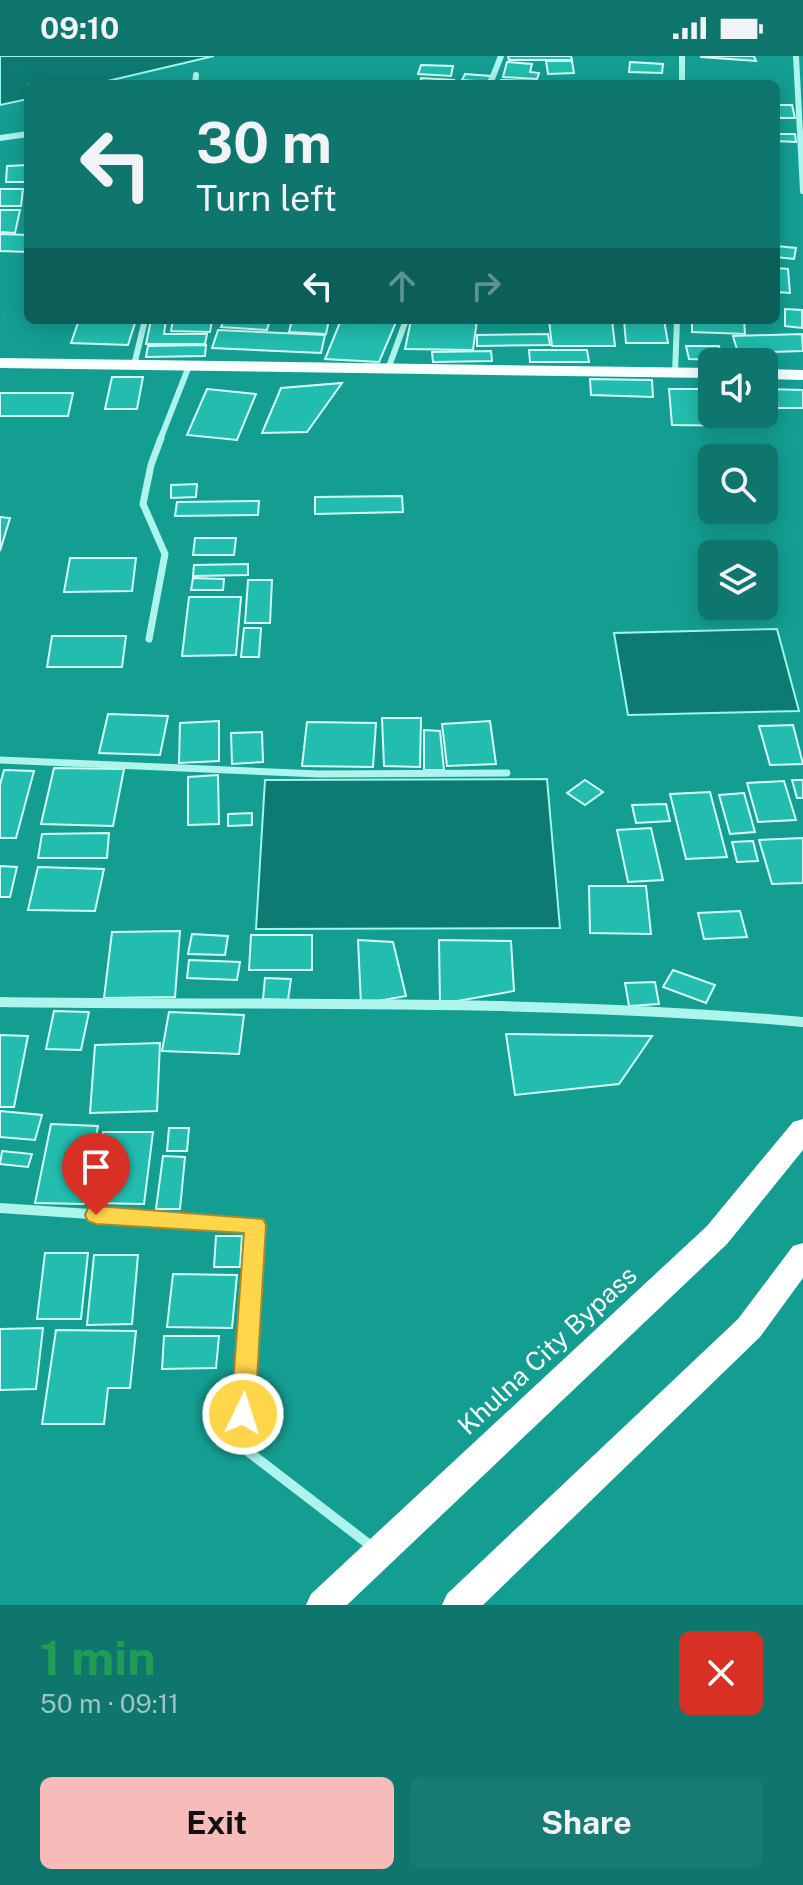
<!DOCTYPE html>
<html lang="en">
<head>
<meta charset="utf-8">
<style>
	:root { --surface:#0f766e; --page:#187b73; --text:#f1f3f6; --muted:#9bc4c2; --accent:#f7bbb9 }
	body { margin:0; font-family:"Public Sans",sans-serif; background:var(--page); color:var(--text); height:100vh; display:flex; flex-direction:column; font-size:30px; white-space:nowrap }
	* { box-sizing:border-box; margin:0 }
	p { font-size:26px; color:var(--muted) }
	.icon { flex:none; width:44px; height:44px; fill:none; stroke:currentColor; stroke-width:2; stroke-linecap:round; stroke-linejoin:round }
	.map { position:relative; height:1549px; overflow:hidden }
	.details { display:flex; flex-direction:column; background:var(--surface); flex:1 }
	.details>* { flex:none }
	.banner { position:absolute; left:24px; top:24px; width:756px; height:244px; border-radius:12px; box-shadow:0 4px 20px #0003; background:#0f766e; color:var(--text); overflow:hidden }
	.controls { position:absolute; left:698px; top:292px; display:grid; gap:16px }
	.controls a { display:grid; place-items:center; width:80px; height:80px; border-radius:12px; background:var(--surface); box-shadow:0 4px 20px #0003; font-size:40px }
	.pin { position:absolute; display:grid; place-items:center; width:68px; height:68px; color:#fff; margin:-82px -34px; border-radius:50% 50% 50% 0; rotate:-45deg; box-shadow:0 0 8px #0007 }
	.pin .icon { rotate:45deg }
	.me { position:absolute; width:88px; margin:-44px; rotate:4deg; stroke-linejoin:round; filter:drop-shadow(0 0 6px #0008) }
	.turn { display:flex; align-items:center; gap:28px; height:168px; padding:0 40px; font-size:36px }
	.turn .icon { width:104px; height:104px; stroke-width:2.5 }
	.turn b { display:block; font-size:56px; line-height:68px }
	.lanes { display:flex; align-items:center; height:76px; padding:0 40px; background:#0003; justify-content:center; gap:40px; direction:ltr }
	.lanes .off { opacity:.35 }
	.round { display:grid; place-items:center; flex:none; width:84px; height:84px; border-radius:12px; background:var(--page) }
	.summary { display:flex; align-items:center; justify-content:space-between; height:136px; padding:0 40px }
	h1 { font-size:48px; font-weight:700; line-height:60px; color:#1e9e55 }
	.primary-button { display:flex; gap:16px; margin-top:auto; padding:16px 40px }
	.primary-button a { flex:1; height:92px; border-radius:12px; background:var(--accent); color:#111; font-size:32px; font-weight:700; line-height:92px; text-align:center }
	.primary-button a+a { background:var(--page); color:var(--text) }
	.status { display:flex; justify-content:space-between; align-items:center; height:56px; padding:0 40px; background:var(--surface); direction:ltr }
	.status svg { height:22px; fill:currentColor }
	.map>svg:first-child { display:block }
</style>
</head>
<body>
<div class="status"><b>09:10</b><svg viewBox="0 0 49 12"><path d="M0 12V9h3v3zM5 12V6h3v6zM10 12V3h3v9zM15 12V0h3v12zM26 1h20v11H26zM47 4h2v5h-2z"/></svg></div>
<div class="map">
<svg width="803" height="1549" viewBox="0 0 803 1549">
	<rect width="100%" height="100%" fill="#149e92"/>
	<!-- water -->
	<g fill="#0d7b72" stroke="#9ef6ec" stroke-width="2">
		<path d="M0 0H214L95 28H28V43L0 49Z"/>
		<path d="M777 573 799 655 628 659 614 577Z"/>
		<path d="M547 723 560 872 256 873 265 724Z"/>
	</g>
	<!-- building -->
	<g fill="#22bdae" stroke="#d4fdf9" stroke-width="2">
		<path d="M508 0H571L572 4H509Z"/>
		<path d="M701 0H754L756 5 701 1Z"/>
		<path d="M546 5H572L574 17 548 18Z"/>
		<path d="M507 6 532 8 530 16 539 17 537 23 503 21Z"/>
		<path d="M630 6 663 8 662 17 629 16Z"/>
		<path d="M421 9 453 10 451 20 418 18Z"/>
		<path d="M465 18 491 20 488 26 462 24Z"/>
		<path d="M421 22 454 24 453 28H420Z"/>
		<path d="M501 24 542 25V28H500Z"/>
		<path d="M776 49H792L795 62H780Z"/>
		<path d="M776 78H795L796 86 776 85Z"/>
		<path d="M28 109V126H6L7 110Z"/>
		<path d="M0 133H23L21 150H0Z"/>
		<path d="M0 154H20L15 177 0 176Z"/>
		<path d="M0 178 28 179V196L0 195Z"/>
		<path d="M776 190 796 192 794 203 776 201Z"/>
		<path d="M776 212 788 213 790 237 776 236Z"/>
		<path d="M785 253 802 254V272L785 270Z"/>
		<path d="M79 264H136L128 289 71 287Z"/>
		<path d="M151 264H166L164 278H207L205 288H146Z"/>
		<path d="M173 264H212L210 276 171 275Z"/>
		<path d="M224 264H270L267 274 221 271Z"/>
		<path d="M292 264H329L326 278 289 276Z"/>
		<path d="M341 264H397L379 306 325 303Z"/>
		<path d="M411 264H477L473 294 405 293Z"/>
		<path d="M549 264H612L615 290H552Z"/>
		<path d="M624 264H664L668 287H626Z"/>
		<path d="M692 264H744L745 278 692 276Z"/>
		<path d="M218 274 325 279 321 297 212 292Z"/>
		<path d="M548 278 550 289 477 290V279Z"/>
		<path d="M802 278 803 295 738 297 733 280Z"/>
		<path d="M206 289 205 300 146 301 148 290Z"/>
		<path d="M686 290H719L722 304 689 303Z"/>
		<path d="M529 294H587L589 306H530Z"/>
		<path d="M491 295 492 305 433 306 432 296Z"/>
		<path d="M112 321H143L137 353H105Z"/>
		<path d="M590 323 652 324 653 341 591 339Z"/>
		<path d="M342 327 307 376 262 377 281 332Z"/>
		<path d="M207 333 256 338 237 384 187 379Z"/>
		<path d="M669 333H712V358H749L750 370 672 369Z"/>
		<path d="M767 333 803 334V352H769Z"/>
		<path d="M0 337H73L68 360H0Z"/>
		<path d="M197 428 196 441 171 442V429Z"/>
		<path d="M402 440 403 456 315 458V441Z"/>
		<path d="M259 445 258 459 175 460 177 446Z"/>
		<path d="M0 461 10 462 0 495Z"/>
		<path d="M195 482H236L234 499H193Z"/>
		<path d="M70 502H136L132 535 64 536Z"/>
		<path d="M248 508V519L193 520 194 509Z"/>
		<path d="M193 522 224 523 223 534H191Z"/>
		<path d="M248 524H272L270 567H245Z"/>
		<path d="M189 541H241L236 599 182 600Z"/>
		<path d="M244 572H261L259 601H241Z"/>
		<path d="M52 580H126L122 611H47Z"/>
		<path d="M108 658 168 660 160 699 99 697Z"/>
		<path d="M382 662H421L420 711 384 710Z"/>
		<path d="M219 665V705L179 707 180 667Z"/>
		<path d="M490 665 496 708 447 710 442 668Z"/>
		<path d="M307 666 376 667 373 711 302 710Z"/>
		<path d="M793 669 803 708 770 709 759 670Z"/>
		<path d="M424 674 440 675 444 714H424Z"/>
		<path d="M262 676 263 706 232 708 231 677Z"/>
		<path d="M54 712 124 713 113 770 41 768Z"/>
		<path d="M4 714 34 715 16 782H0V729Z"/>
		<path d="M218 719 219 768 188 769V721Z"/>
		<path d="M585 724 603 736 585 749 567 737Z"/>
		<path d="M792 724H803V742H797Z"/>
		<path d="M784 725 796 764 758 766 747 727Z"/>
		<path d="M710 736 727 801 686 803 670 738Z"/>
		<path d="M744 737 755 776 730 778 719 739Z"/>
		<path d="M666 748 670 765 636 767 632 749Z"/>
		<path d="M252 757V769L228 770V758Z"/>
		<path d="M651 772 663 824 628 826 617 774Z"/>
		<path d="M109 777 107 802H38L42 778Z"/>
		<path d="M803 782V827L772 828 759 784Z"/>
		<path d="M753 785 758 805 737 806 732 786Z"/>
		<path d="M0 810 17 811 10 841H0Z"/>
		<path d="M38 811 104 813 95 855 28 854Z"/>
		<path d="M589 830H646L651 878 590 877Z"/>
		<path d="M740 855 747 881 704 883 698 857Z"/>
		<path d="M180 875 175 941 104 942 112 876Z"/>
		<path d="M192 878 228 880 225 899 188 898Z"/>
		<path d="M251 879H312V914H249Z"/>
		<path d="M358 884 393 886 406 940 361 948Z"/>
		<path d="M439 884 511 885 514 935 440 948Z"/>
		<path d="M189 904 240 906 237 924 187 922Z"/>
		<path d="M673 914 715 929 706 947 663 931Z"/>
		<path d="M265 922 291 923 288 944 263 943Z"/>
		<path d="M655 926 659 948 629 950 625 927Z"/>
		<path d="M54 955 89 956 81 994 46 993Z"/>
		<path d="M169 956 244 959 239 998 162 995Z"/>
		<path d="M506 978 652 980 619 1028 515 1039Z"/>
		<path d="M0 979 28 980 14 1051H0Z"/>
		<path d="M160 987 157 1055 90 1057 95 989Z"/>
		<path d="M0 1055 42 1059 35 1084 0 1081Z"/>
		<path d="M51 1068 98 1070 84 1148 35 1147Z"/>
		<path d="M169 1072H189L187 1095H167Z"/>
		<path d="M103 1076H153L144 1148 93 1147Z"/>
		<path d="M2 1095 32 1098 28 1111 0 1108Z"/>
		<path d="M163 1100 185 1101 180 1153H156Z"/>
		<path d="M216 1180H242L240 1211H214Z"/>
		<path d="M45 1197H88L81 1263H37Z"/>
		<path d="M94 1199H138L132 1268 87 1269Z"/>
		<path d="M173 1218 237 1219 232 1272 167 1271Z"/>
		<path d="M43 1272 36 1333 0 1334V1273Z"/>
		<path d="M56 1274 136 1275 130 1332H108L104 1368H42Z"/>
		<path d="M164 1280H219L216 1312 162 1313Z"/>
	</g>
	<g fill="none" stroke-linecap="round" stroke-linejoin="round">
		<!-- street-far2 -->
		<g stroke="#acf4ec" stroke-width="6">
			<path d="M682 0V28"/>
			<path d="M796 0 803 135"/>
			<path d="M195 28 196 19"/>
			<path d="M490 28 501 0"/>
			<path d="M0 82 28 78"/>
			<path d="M134 309 145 264"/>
			<path d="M388 313 406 264"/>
			<path d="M675 317 677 264"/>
			<path d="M160 384 189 310"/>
		</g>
		<!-- street-far1 -->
		<g stroke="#acf4ec" stroke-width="7">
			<path d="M149 583 165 498 143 448 151 409 161 382"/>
			<path d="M0 704 319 718 507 717"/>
		</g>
		<!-- street -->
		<g stroke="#acf4ec" stroke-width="10">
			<path d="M0 946C268 950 536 942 803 966"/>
			<path d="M0 1152 255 1169 241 1390 375 1493"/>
		</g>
		<!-- primary -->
		<g fill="#f8ffff" fill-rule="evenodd">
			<path d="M0 302 712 312V322L0 312Z"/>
			<path d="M764 313 803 314V324L764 323Z"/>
		</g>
		<!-- highway -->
		<g fill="#fff" fill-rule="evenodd">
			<path d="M803 1063V1094L727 1188 347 1549H306L311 1538 707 1170 793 1066Z"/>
			<path d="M803 1187V1222L760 1281 483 1549H442L447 1538 738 1263 793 1190Z"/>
		</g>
	</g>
	<!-- route -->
	<path fill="#ffd54a" stroke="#a68a30" stroke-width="2" d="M96 1150 263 1163 266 1169 255 1358 252 1365 243 1369 235 1365 231 1358 244 1177 96 1168 88 1165 85 1159 88 1152Z"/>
	<g text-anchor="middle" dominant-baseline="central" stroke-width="8" stroke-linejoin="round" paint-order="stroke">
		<!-- near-street labels -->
		<g font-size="26" fill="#fff" stroke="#149e92">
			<text transform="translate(547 1294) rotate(-43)">Khulna City Bypass</text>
		</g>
	</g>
</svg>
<div class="controls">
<a><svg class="icon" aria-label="sound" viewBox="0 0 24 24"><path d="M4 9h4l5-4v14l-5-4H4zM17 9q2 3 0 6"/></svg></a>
<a><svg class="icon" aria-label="search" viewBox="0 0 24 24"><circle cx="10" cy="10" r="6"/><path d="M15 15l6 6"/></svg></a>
<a><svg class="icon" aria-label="layers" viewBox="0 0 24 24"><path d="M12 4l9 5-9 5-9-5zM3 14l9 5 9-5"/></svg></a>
</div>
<div class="pin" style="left:96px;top:1159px;background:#d93025"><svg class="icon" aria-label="arrive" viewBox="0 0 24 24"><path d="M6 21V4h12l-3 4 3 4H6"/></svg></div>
<svg class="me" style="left:243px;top:1358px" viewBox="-20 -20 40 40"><circle r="17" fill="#ffd54a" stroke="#fff" stroke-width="3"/><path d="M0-11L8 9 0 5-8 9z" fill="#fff"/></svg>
<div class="banner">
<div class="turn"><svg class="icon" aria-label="left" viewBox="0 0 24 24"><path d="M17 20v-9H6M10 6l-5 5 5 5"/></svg><div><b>30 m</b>Turn left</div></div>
<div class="lanes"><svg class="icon" aria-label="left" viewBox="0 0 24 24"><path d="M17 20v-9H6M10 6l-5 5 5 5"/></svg><svg class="icon off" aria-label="ahead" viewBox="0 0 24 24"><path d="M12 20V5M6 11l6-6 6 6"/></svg><svg class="icon off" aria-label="right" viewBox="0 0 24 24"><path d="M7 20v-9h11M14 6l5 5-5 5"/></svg></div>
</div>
</div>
<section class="details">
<div class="summary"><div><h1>1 min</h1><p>50 m · 09:11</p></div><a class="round" style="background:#d93025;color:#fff"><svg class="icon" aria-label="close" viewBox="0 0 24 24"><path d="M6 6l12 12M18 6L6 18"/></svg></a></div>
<div class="primary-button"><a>Exit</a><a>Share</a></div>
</section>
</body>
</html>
